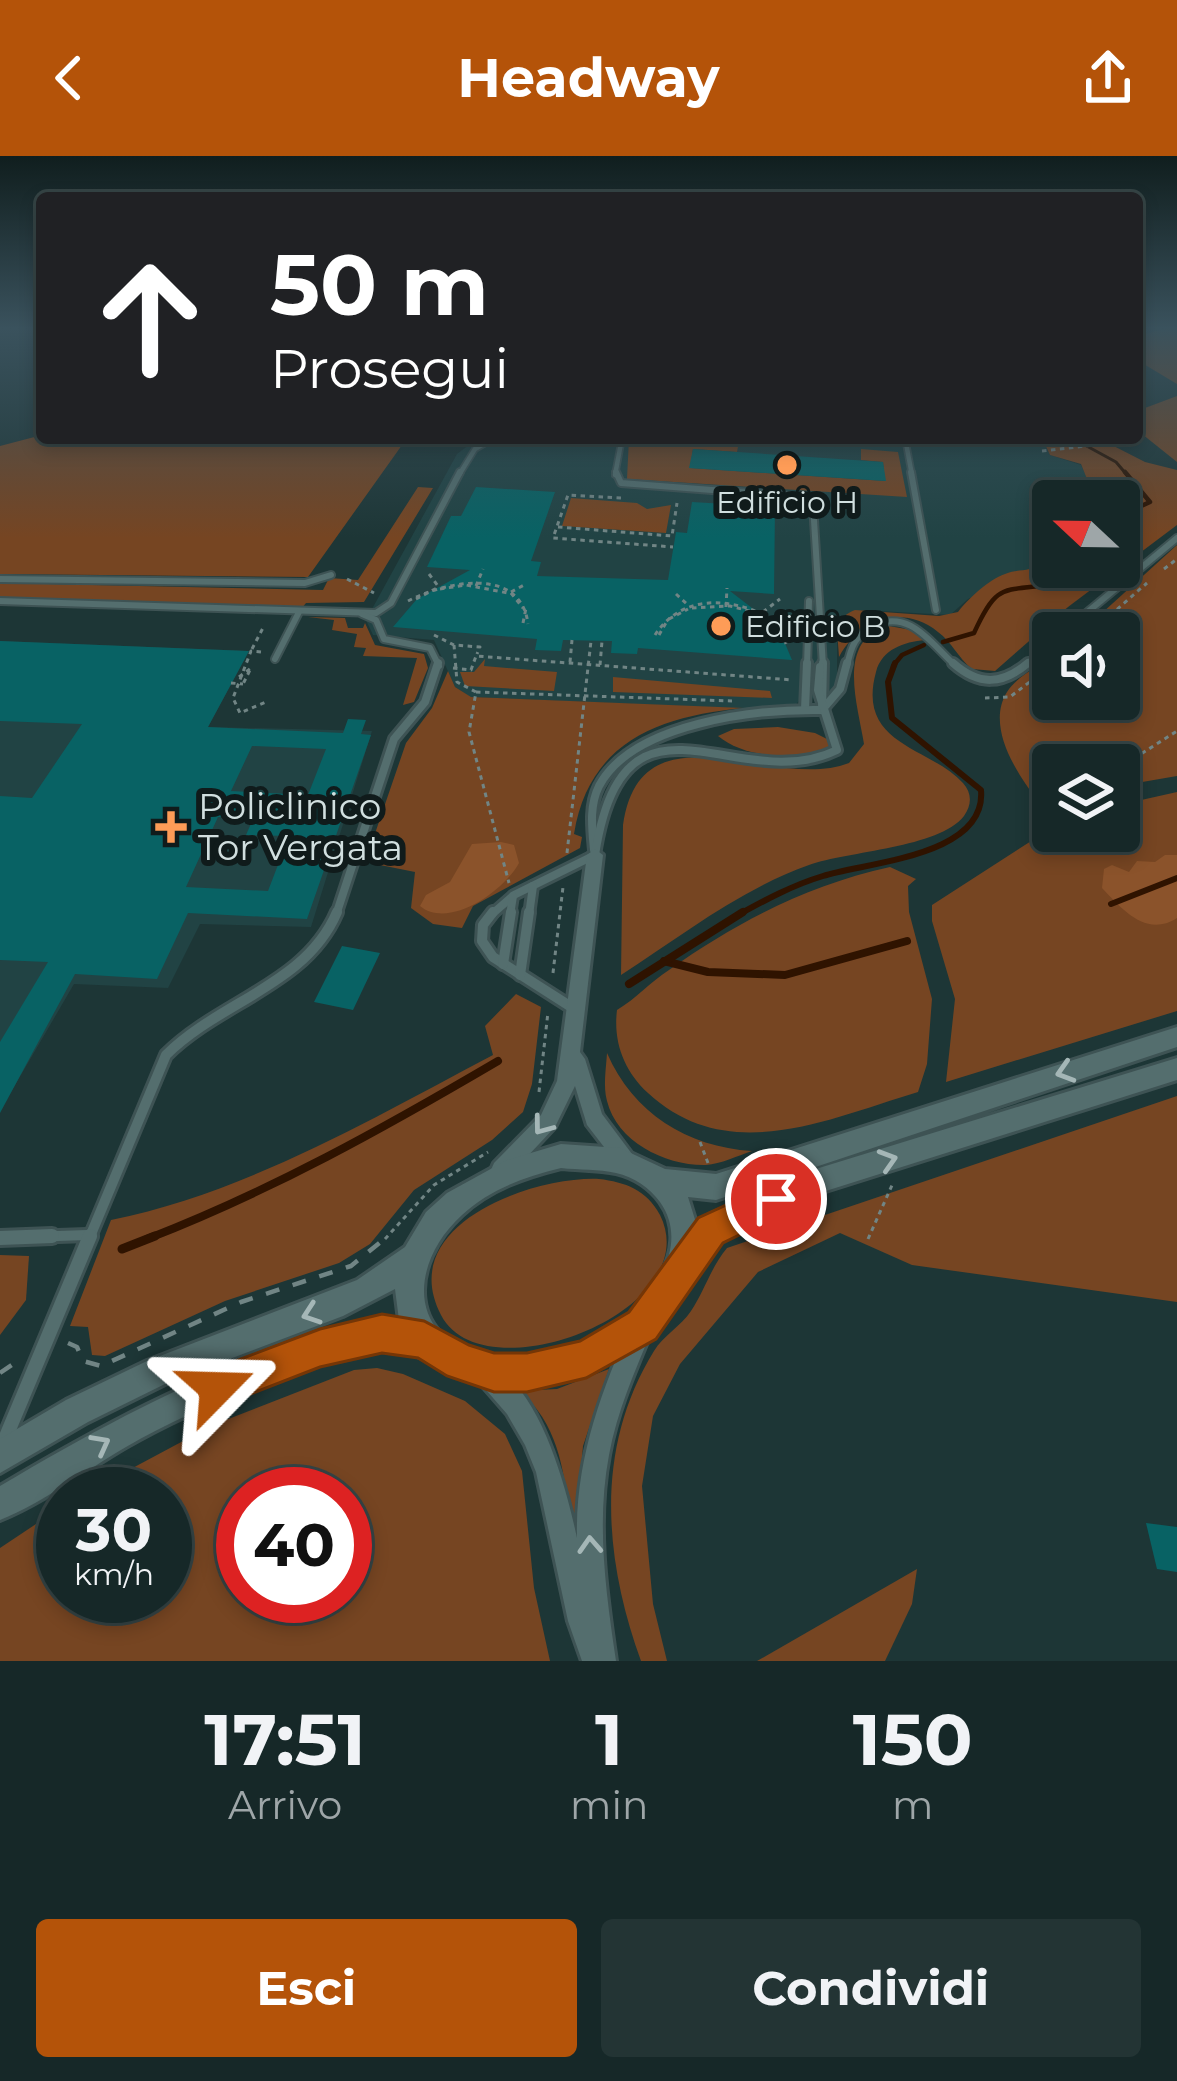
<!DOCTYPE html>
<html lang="it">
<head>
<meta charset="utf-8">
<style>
	:root { --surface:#162828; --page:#233434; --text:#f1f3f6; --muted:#9ea6a8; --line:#354445; --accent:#b45309 }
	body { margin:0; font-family:Montserrat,sans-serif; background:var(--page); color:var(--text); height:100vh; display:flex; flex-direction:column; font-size:45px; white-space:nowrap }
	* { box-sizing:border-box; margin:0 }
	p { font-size:39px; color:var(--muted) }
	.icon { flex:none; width:66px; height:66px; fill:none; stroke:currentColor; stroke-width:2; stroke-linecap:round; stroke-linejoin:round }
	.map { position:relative; height:1505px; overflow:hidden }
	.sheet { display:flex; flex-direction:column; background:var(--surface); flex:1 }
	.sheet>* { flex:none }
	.guide { position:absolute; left:36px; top:36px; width:1107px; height:252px; border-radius:12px; box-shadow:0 6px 18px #0003,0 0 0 3px var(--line); background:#202124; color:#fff; overflow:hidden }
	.needle { width:78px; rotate:292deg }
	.fabs { position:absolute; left:1032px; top:324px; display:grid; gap:24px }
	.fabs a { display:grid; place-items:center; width:108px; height:108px; border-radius:12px; background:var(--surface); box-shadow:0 6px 18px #0003,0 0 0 3px var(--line); font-size:60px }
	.speed { position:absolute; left:36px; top:1311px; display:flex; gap:24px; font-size:60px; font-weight:700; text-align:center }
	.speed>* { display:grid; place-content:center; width:156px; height:156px; border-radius:50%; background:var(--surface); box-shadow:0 6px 18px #0003,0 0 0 3px var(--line); line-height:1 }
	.speed small { font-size:30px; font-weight:400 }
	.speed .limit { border:18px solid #d22; background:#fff; color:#111 }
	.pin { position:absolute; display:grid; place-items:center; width:102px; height:102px; color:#fff; margin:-51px; border:6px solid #fff; border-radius:50%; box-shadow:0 3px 12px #0007 }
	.me { position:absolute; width:132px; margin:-66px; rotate:68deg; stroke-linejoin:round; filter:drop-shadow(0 0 9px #0008) }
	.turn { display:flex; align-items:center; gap:42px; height:252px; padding:0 36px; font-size:54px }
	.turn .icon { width:156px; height:156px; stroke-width:2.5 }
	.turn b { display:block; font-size:84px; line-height:102px }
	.eta { display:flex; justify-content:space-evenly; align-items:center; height:204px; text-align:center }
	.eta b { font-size:72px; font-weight:700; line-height:84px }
	.primary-button { display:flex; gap:24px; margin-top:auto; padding:24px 36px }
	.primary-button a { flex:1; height:138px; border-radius:12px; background:var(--accent); color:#fff; font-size:48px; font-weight:700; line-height:138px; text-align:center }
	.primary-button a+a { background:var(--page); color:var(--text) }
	header { display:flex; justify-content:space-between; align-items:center; height:156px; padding:0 36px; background:var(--accent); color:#fff; font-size:54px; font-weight:700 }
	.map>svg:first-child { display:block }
</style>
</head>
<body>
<header><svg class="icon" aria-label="back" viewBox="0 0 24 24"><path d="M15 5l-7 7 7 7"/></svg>Headway<svg class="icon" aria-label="share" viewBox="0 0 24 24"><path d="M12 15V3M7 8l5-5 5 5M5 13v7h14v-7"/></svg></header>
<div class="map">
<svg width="1177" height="1505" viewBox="0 0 1177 1505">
	<rect width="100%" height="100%" fill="#1d3636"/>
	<!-- built -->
	<g fill="#214344">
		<path d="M478 282H1042L1050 299 1081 309 1088 324 1057 323 1067 345H1053V370H1043L1050 399 1036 412 968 443 950 459 862 454 837 466V543L801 542 795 550 774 554 470 541 455 531 434 484 373 479 366 464 457 298Z"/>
		<path d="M0 485 249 495 208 571 372 575 311 771 200 768 168 832 74 828 11 936H0Z"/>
	</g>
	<!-- green -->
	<g fill="#764522" fill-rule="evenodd">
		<path d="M1168 172H1177V228L1137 204V180Z"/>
		<path d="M1177 240V306L1137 274V255Z"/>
		<path d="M42 279V282H407L308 421 0 418V290Z"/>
		<path d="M629 282 739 285 737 296 693 293 690 312 885 325 883 306 861 304V293L898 296 907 341 627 323Z"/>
		<path d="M1042 282H1098L1145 306 1177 314V369L1068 451 995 515 972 513C958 502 952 486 938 476 902 447 859 464 839 501 838 479 832 463 855 454L939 460 958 456C969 442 988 424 1005 418 1020 412 1030 417 1043 406V398H1050L1043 369 1053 370V411H1119V345H1067L1056 322 1087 323 1081 308 1050 299Z"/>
		<path d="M418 331 433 332 364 446 306 447 301 453 0 444V427L323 434 329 422 358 424Z"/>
		<path d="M571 342 637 347 647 353 671 349 666 377 562 370Z"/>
		<path d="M1177 389V620L1119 630V609H1053V643L1032 637C1013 611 987 568 1007 536 1016 521 1039 510 1053 499V543H1119V477H1080Z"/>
		<path d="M308 461 345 462 348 472H363L365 467 375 489 424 498 428 512 414 546 403 549 417 502 363 500 366 492 354 491 357 478 332 474 334 464Z"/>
		<path d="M889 470 917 475 925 484C904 486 882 493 876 516 856 589 929 590 963 627 972 637 972 649 964 660 939 692 848 695 809 709 739 734 683 779 621 819L623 669C641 544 773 637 849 607L864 588C858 549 835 483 889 470Z"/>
		<path d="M485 503 484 510 557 516 554 535 465 530 460 516H474Z"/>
		<path d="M448 515 455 531 471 541 744 552C660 560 589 585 574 678L582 681 580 692 473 750 462 772 433 768 411 752 415 716 380 709 369 695 406 587 432 552Z"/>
		<path d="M613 521 770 535 772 542 613 536Z"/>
		<path d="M778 571 815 577 833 586 828 593C795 604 746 603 718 580L734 573Z"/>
		<path d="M1177 636V855L946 926 955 843 932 765V749L1053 671V675H1119V649Z"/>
		<path d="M890 711 916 723 908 730 909 756 932 843 927 908 918 936C828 963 728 1011 648 937 624 915 613 886 617 854 637 842 650 826 669 814 737 766 808 729 890 711Z"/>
		<path d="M516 838 541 851 532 928 523 956 492 984 414 1034 370 1088 339 1107 225 1145 105 1200 92 1199 88 1171 70 1170 111 1064C246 1037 373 962 493 899L485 870Z"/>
		<path d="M607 897C633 957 687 991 752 995 737 1000 721 1008 706 1009 666 1010 617 986 607 945 603 930 606 913 607 897Z"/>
		<path d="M1177 940V1146L912 1109 840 1077 758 1116 680 1208 653 1260 642 1330 653 1448 667 1505H641C604 1403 594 1292 654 1195 663 1180 681 1170 691 1155 705 1134 711 1111 727 1092Z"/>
		<path d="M599 1023C625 1026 647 1034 660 1059 708 1155 483 1241 441 1159 394 1068 534 1020 599 1023Z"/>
		<path d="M0 1099 29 1100 26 1144 0 1179Z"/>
		<path d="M377 1212 403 1218 465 1245 505 1278 522 1315 534 1432 550 1505H0V1392L63 1350V1440H165V1338H84L213 1269 354 1214ZM243 1338H345V1440H243Z"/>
		<path d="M609 1213 583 1290 577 1358 569 1359C564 1312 557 1266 519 1235L557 1233Z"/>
		<path d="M917 1413 912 1448 885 1505H757Z"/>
	</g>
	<!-- forest -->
	<g fill="#8b532b">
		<path d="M501 686 514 689 519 707C504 735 449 774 420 750L426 739 450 726 472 688Z"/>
		<path d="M1165 699H1177V762C1146 782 1122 753 1102 732L1104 713 1112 709 1129 716 1137 705 1155 706Z"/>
	</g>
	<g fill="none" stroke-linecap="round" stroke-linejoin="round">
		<!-- stream-far4 -->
		<path stroke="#2f1300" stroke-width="3" d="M1072 282 1116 306 1127 319"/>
		<!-- stream-far3 -->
		<g stroke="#2f1300" stroke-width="4.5">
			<path d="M1119 360 1150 346 1125 316"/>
			<path d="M943 486 974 477C998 425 1002 436 1055 428L1068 411"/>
			<path d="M893 510 902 499 924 489"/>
		</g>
		<!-- stream-far2 -->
		<g stroke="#2f1300" stroke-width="6">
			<path d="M1111 748 1177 722"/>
			<path d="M738 759C765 744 793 729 823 720 868 706 987 700 981 634L892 562 888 526 895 507"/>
		</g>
		<!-- stream-far1 -->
		<g stroke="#2f1300" stroke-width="8">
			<path d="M664 805 708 816 785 819 907 785"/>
			<path d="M629 828 743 756"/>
			<path d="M147 1083C271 1035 384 972 498 905"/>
		</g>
		<!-- stream -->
		<path stroke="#2f1300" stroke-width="9" d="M122 1093 155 1080"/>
	</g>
	<!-- building -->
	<g fill="#086264" fill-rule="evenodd">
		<path d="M693 293 883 306 886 325 689 312Z"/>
		<path d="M476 331 555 336 531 405 541 406 537 420 668 424 676 376 687 377 692 346 775 351 774 438 730 435 779 473 792 504 638 492 637 498 611 497 612 485 563 484 561 495 535 494 537 483 393 471 417 443 470 414 427 411 451 360H461Z"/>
		<path d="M0 485 249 495 208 571 343 577 348 563 366 564 361 578 371 579 307 763 188 757 157 823 75 818 0 957V886L48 806 0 804V640L32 642 82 568 0 565ZM252 590 326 593 308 639 231 635ZM218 661 253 663 246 679 289 680 268 735 186 731Z"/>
		<path d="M342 790 380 797 353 854 314 846Z"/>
		<path d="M1146 1367 1177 1371V1416L1157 1413Z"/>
	</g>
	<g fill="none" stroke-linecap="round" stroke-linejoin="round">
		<defs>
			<g id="service-far4">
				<path d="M905 282 912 319"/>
				<path d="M459 319 475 293 494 282"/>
				<path d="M615 319 622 282"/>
			</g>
			<g id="service-far3">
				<path d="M616 316 621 327 789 340 813 348 823 510"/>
				<path d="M911 316 936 454"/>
				<path d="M0 423 305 427 331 419"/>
				<path d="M0 445 376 457 391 447 460 316"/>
				<path d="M362 458 376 464 384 483 430 492 439 510"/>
				<path d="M1062 477 1177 382"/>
				<path d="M275 503 299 456"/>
				<path d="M807 510 809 445"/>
				<path d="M847 510C851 491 855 479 873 470 910 452 931 488 956 510"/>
				<path d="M1025 510 1053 485"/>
			</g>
			<g id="service-far2">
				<path d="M953 507C979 530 1002 529 1028 507"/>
				<path d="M805 553 807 507"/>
				<path d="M822 554 823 507"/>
				<path d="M822 554 840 533 847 507"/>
				<path d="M594 694C592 672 589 650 599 630 633 566 758 553 822 554"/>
				<path d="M595 699C624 511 737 643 837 594L818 534 820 511"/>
				<path d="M336 759 394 583 425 546 438 507"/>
				<path d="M491 759 514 739 595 699"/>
				<path d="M510 759 513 740"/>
				<path d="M529 759 533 730"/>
			</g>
			<g id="service-far1">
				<path d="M493 756 483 769 482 785 493 801 576 854"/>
				<path d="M503 808 511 756"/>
				<path d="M520 819 529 756"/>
				<path d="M0 1082 87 1079"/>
				<path d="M89 1083 166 899C220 845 306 829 337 756"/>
			</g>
			<g id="service">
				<path d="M0 1082 52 1080"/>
				<path d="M0 1295 90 1080"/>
			</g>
			<g id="minor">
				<path d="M595 693 603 699 580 896 585 903 602 958 638 1006 635 1013 628 1016 621 1013 587 969 575 930 555 971 508 1021 501 1024 494 1021 491 1014 494 1007 541 959 557 925 587 699Z"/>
				<path d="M640 1162 648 1166 652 1174C635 1215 617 1255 609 1299 596 1367 606 1437 616 1505H582L568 1465 536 1316 525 1289 507 1258 480 1227 476 1219 480 1211 488 1207C540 1230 566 1331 577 1382 575 1305 601 1235 632 1166Z"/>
			</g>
			<path id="tertiary" d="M1177 871V891L716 1044 688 1041 697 1070 709 1059 806 1016 1177 902V924L810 1040 729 1079 708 1096 697 1115 690 1118C668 1193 557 1246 482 1229 433 1217 419 1184 362 1195 345 1198 327 1206 310 1212 248 1232 183 1258 126 1291 85 1315 44 1346 0 1364V1330C96 1273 194 1220 300 1185 334 1174 364 1163 399 1164L395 1133 343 1160 169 1226 88 1266 0 1317V1283L66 1244 147 1205 357 1124 405 1091 426 1056 447 1037 507 1004 561 988 620 992 665 1013 716 1018ZM561 1012C579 1014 599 1013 616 1017 634 1021 650 1032 660 1046 695 1095 642 1157 599 1180 568 1197 526 1205 492 1200 406 1188 408 1108 462 1059 490 1033 525 1021 561 1012Z"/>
		</defs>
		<!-- service-far4 casing -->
		<use href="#service-far4" stroke="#3e5354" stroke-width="8"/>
		<!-- service-far3 casing -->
		<use href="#service-far3" stroke="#3e5354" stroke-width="10"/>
		<!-- service-far2 casing -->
		<use href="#service-far2" stroke="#3e5354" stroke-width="14"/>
		<!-- service-far1 casing -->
		<use href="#service-far1" stroke="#3e5354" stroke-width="16"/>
		<!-- service casing -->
		<use href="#service" stroke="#3e5354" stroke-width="20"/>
		<!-- minor casing -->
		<use href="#minor" stroke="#3e5354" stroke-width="6"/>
		<!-- tertiary casing -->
		<use href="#tertiary" stroke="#3e5354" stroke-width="6"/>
		<!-- path-far1 -->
		<g stroke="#718585" stroke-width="3" stroke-dasharray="4.5 4.5" stroke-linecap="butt">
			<path d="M1042 295 1103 288"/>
			<path d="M621 342 568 339 553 382 673 391"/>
			<path d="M558 371 672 380 677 347"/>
			<path d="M1164 413 1177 403"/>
			<path d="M429 418 438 430"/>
			<path d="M347 423 374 437"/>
			<path d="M440 433 466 429 508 437"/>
			<path d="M511 436 524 429"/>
			<path d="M511 437 523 452"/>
			<path d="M676 438 688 449"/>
			<path d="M416 443 437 432"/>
			<path d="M408 445C446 425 521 410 528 468"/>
			<path d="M692 452 730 450 761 458"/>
			<path d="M763 456 780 443"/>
			<path d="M764 457 777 468"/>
			<path d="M669 463 688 453"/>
			<path d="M523 467 526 452"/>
			<path d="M1090 477 1147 427"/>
			<path d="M434 479 454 489 480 491 477 498"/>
			<path d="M655 479C685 433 742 442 783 470L779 471 787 490"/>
			<path d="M659 479 667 465"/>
			<path d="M454 489 457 526 476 536 469 576 509 727"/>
			<path d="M252 493 264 470"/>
			<path d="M261 496 251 495 233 542 240 557 268 545"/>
			<path d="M570 506 572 484"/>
			<path d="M600 509 602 485"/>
			<path d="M453 512 471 514 476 500 793 524"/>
			<path d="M239 521 251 512 243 528"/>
			<path d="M476 536 732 545"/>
			<path d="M985 542 1010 541 1053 508"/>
			<path d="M1119 612 1177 575"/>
			<path d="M567 697 591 485"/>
			<path d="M553 817 563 731"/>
			<path d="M539 936 548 856"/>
			<path d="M700 986 708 1007"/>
			<path d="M385 1083 434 1029 488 996"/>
			<path d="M868 1083 893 1027"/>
		</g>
		<!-- path -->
		<g stroke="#718585" stroke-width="4.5" stroke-dasharray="14 14" stroke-linecap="butt">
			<path d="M68 1187 77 1191 83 1205 101 1210 241 1146 351 1110 388 1080"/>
			<path d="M0 1217 19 1204"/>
		</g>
		<!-- service-far4 -->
		<use href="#service-far4" stroke="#546e6e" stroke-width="4.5"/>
		<!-- service-far3 -->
		<use href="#service-far3" stroke="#546e6e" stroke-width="6"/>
		<!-- service-far2 -->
		<use href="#service-far2" stroke="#546e6e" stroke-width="8"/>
		<!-- service-far1 -->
		<use href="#service-far1" stroke="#546e6e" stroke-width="10"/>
		<!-- service -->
		<use href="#service" stroke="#546e6e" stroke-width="14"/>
		<!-- minor -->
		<use href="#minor" fill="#546e6e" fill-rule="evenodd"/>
		<!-- tertiary -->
		<use href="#tertiary" fill="#546e6e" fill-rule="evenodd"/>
		<!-- path-bridge -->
		<g stroke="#718585" stroke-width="3" stroke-dasharray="4.5 4.5" stroke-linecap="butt">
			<path d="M476 430 483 413"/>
			<path d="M726 451 727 432"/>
			<path d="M231 527 243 528"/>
		</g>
	</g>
	<!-- one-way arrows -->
	<defs><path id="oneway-chevron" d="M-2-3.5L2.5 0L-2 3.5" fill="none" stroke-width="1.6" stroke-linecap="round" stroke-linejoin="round" transform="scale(3)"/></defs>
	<g stroke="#a5b7b7">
		<use href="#oneway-chevron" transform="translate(1065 916) rotate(163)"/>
		<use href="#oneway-chevron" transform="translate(542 970) rotate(127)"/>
		<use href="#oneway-chevron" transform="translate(888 1004) rotate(-17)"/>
		<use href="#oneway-chevron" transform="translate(311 1158) rotate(161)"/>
		<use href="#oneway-chevron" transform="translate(101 1288) rotate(-28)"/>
		<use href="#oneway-chevron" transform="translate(590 1389) rotate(-93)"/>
	</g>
	<!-- sky -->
	<linearGradient id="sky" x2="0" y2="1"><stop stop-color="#101e1e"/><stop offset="0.45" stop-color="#3a525d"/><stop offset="1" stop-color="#3a525d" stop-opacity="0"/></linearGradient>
	<rect width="1177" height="382" fill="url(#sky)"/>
	<!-- route -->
	<path fill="#b45309" stroke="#753606" stroke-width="3" d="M776 1026 788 1031 793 1043 788 1055 723 1087 656 1183 586 1222 527 1236H494L447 1220 418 1202 382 1197 320 1211 217 1251 203 1246 197 1232 203 1217 217 1212 320 1173 382 1158 424 1165 469 1189 494 1197H527L580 1185 629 1156 698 1062Z"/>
	<!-- markers -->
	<g fill="#fe9c57" stroke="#101b1b" stroke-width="4.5">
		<circle cx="787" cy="309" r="12"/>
		<circle cx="721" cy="470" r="12"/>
		<path d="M165 653h12v12h12v12h-12v12h-12v-12h-12v-12h12z"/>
	</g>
	<g text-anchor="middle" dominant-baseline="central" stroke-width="12" stroke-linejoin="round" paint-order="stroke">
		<!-- far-poi labels -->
		<g font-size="30" fill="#d1dfdf" stroke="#101b1b">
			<text x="787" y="346">Edificio H</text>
			<text x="745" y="470" text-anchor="start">Edificio B</text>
		</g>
		<!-- poi labels -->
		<g font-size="36" fill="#d1dfdf" stroke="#101b1b" text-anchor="start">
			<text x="198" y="650">Policlinico<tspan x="198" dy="41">Tor Vergata</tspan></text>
		</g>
	</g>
</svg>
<div class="fabs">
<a><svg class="needle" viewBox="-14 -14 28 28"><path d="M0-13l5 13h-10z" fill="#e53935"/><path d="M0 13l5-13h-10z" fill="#9ea6a8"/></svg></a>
<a><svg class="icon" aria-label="sound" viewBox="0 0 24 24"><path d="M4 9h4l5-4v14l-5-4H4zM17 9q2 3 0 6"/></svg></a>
<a><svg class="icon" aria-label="layers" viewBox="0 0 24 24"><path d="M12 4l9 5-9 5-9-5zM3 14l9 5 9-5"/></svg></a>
</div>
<div class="speed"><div>30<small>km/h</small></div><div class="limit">40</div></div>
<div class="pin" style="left:776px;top:1043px;background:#d93025"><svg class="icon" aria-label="arrive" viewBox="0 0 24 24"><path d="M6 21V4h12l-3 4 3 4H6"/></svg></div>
<svg class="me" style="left:217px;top:1232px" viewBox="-20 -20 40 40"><path d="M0-17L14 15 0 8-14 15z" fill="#b45309" stroke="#fff" stroke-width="4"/></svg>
<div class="guide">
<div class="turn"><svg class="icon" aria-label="ahead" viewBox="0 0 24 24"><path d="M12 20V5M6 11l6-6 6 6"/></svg><div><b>50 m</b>Prosegui</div></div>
</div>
</div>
<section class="sheet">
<div class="eta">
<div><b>17:51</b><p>Arrivo</p></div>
<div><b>1</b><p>min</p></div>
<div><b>150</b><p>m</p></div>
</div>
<div class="primary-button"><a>Esci</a><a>Condividi</a></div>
</section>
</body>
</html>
